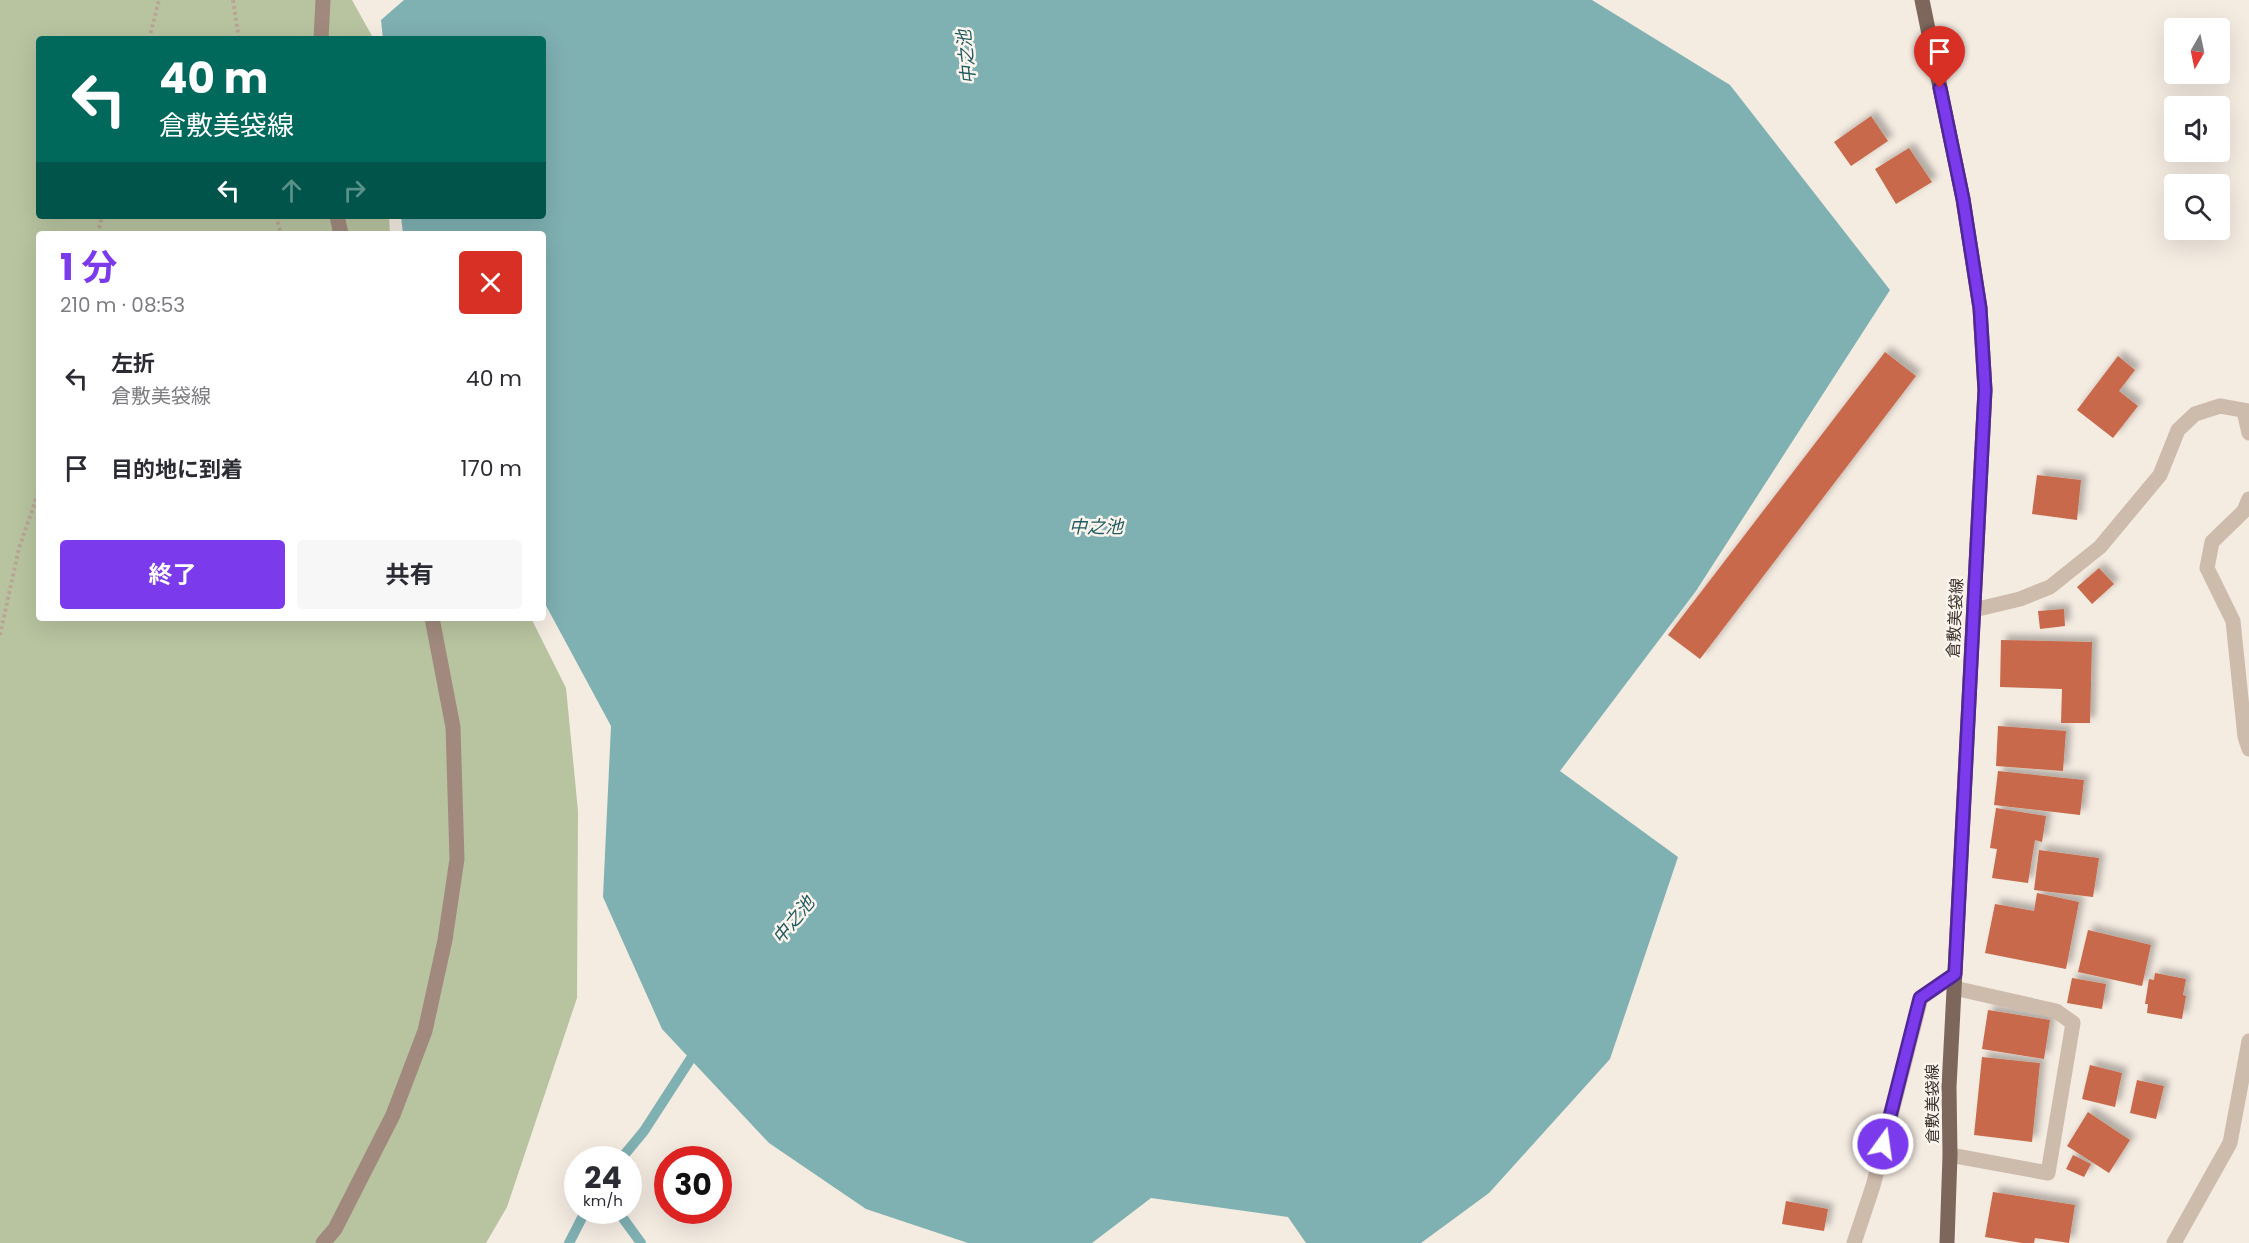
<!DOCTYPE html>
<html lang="ja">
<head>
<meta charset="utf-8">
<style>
	:root { --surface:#fff; --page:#f7f7f7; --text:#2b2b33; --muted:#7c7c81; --accent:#7c3aed }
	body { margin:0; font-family:Poppins,"Noto Sans JP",sans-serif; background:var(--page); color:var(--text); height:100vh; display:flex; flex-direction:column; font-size:22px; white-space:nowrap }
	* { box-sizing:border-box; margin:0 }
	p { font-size:20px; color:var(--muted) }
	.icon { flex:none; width:33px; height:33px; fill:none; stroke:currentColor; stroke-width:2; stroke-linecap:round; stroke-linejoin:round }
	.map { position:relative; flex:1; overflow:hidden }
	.sheet { position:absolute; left:36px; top:231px; width:510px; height:390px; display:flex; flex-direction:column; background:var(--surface); border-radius:6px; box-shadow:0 6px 24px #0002 }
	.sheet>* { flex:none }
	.banner { position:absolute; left:36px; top:36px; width:510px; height:183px; border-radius:6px; box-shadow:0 6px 24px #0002; background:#00695c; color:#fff; overflow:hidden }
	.needle { width:39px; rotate:189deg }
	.controls { position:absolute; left:2164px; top:18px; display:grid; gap:12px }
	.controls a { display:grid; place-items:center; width:66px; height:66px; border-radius:6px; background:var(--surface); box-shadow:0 6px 24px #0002; font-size:30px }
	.speed { position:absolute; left:564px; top:1146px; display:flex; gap:12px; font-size:30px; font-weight:700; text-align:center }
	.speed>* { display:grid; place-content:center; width:78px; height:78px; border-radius:50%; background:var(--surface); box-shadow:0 6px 24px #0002; line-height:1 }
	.speed small { font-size:15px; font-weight:400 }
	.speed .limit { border:9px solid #d22; background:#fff; color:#111 }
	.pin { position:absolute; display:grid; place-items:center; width:51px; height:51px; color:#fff; margin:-62px -26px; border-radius:50% 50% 50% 0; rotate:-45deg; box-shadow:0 0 6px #0007 }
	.pin .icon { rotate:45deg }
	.me { position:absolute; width:66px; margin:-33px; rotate:14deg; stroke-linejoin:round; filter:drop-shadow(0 0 4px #0008) }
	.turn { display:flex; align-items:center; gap:21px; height:126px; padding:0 24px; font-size:27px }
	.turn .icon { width:78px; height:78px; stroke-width:2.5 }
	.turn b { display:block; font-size:42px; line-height:51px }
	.lanes { display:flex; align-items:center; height:57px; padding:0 24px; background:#0003; justify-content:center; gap:30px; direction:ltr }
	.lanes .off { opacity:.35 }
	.round { display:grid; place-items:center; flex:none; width:63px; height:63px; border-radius:6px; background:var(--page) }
	.headline { display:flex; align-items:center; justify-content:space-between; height:102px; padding:0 24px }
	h1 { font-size:36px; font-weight:700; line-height:45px; color:var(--accent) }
	.button { display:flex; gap:12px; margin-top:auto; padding:12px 24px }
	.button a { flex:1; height:69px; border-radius:6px; background:var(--accent); color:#fff; font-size:24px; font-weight:700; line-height:69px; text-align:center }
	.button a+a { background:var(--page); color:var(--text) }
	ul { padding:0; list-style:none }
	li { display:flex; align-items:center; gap:18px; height:90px; padding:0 24px }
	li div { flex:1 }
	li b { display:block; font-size:22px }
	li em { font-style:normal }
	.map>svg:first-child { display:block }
</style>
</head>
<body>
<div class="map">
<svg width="2249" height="1243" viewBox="0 0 2249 1243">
	<defs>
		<filter id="shadow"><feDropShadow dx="5.5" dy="-5.5" stdDeviation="3" flood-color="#0004"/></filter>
	</defs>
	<rect width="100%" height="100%" fill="#f4ebe1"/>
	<!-- green -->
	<path fill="#b8c4a0" d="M0 0H352L372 36V39H39V216H389L390 234H39V618H531L566 688 578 811 577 998 507 1207 486 1243H0Z"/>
	<!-- water -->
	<path fill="#7fb0b2" d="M404 0H1592L1730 85 1890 290 1696 591 1560 771 1678 857 1610 1059 1489 1193 1421 1243H1306L1288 1217 1151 1198 1092 1243H968L866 1209 769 1143 662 1029 603 897 611 726 543 600V234H403L401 216H543V39H383L381 20Z"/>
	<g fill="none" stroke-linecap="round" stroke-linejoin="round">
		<!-- stream -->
		<g stroke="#7fb0b2" stroke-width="10">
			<path d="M620 1160 644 1131 697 1049"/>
			<path d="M617 1210 641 1243"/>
			<path d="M569 1243 586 1210"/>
		</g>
	</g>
	<!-- building -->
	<g fill="#c8694b" filter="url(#shadow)">
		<path d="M1871 116 1888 141 1851 166 1834 142Z"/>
		<path d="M1909 148 1932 182 1896 204 1875 169Z"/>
		<path d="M1885 352 1916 376 1700 659 1668 635Z"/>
		<path d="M2118 356 2135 370 2119 391 2138 406 2113 438 2077 410Z"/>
		<path d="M2037 475 2081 480 2077 520 2032 514Z"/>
		<path d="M2099 568 2114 584 2092 604 2077 587Z"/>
		<path d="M2064 609 2065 626 2040 629 2038 611Z"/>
		<path d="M2001 640 2092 642 2090 723H2061L2062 689 2000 687Z"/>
		<path d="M1998 726 2066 731 2063 771 1996 766Z"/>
		<path d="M1998 771 2084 780 2080 815 1994 805Z"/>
		<path d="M1996 808 2046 816 2042 842 2035 840 2028 883 1992 878 1997 849 1990 848Z"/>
		<path d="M2039 850 2099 858 2093 897 2034 890Z"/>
		<path d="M2037 893 2079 902 2066 969 1985 953 1995 904 2034 911Z"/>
		<path d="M2088 930 2151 945 2142 986 2078 972Z"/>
		<path d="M2155 973 2186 979 2183 995 2186 996 2182 1019 2147 1013 2148 1004H2145L2149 979 2154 980Z"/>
		<path d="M2072 978 2106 984 2102 1009 2067 1003Z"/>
		<path d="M1988 1010 2050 1020 2044 1059 1982 1049Z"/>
		<path d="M1982 1057 2040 1063 2032 1142 1974 1135Z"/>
		<path d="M2090 1065 2122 1073 2115 1107 2082 1099Z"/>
		<path d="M2137 1080 2164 1086 2156 1119 2130 1113Z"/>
		<path d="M2088 1112 2130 1140 2109 1173 2067 1146Z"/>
		<path d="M2073 1155 2091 1164 2084 1177 2066 1169Z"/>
		<path d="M1993 1192 2075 1205 2069 1243 2035 1238 2034 1243H2022L1985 1237Z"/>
		<path d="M1786 1201 1828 1209 1824 1231 1782 1224Z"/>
	</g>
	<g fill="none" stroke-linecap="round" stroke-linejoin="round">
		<!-- path -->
		<g stroke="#b9a596" stroke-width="4" stroke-dasharray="3 3" stroke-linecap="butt">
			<path d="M233 0 239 39"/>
			<path d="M149 39 159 0"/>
			<path d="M276 216 281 234"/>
			<path d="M98 234 102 216"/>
			<path d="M0 635 19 548 39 491"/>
		</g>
		<!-- lane -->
		<g stroke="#cdbbac" stroke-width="15">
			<path d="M2244 411 2249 433"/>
			<path d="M2249 499 2244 511 2212 542 2207 568 2233 621 2245 737 2249 749"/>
			<path d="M2174 1243 2230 1143 2249 1041"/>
		</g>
		<!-- street -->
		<g stroke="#cdbbac" stroke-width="15">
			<path d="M1974 610 2020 599 2050 587 2100 547 2160 475 2178 430 2195 414 2220 406 2249 411"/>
			<path d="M1950 1155 2048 1173 2073 1023 2056 1011 1954 988"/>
			<path d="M1854 1243 1873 1186 1921 998 1955 974"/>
		</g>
		<!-- secondary -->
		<g stroke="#a18a7d" stroke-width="15">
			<path d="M321 39 323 0"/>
			<path d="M337 216 341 234"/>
			<path d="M323 1243 335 1229 393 1115 425 1031 445 940 457 859 453 727 432 618"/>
		</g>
		<!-- primary -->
		<path stroke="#7d675c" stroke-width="15" d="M1922 0 1963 199 1980 308 1985 390 1949 1087 1950 1155 1947 1243"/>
	</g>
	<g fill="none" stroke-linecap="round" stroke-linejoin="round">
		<defs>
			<path id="route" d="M1883 1144 1920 998 1955 974 1985 390 1980 308 1963 199 1940 88"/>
		</defs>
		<!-- route casing -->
		<use href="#route" stroke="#51269a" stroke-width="15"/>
		<!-- route -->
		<use href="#route" stroke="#7c3aed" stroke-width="10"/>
	</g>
	<g text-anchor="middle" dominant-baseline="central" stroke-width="5" stroke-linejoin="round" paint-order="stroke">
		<!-- street labels -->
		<g font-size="16" fill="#3b302b" stroke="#fbf5ee">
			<text transform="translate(1955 618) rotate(-87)">倉敷美袋線</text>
			<text transform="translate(1932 1104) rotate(-90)">倉敷美袋線</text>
		</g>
		<!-- water labels -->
		<g font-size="18" font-style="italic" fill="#1f5a5e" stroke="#fbf5ee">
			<text transform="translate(966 57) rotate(-96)">中之池</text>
			<text x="1096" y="526">中之池</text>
			<text transform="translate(793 920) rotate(-51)">中之池</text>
		</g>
	</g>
</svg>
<div class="controls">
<a><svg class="needle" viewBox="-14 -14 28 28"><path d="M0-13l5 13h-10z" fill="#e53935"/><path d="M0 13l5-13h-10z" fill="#7c7c81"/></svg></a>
<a><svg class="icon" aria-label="sound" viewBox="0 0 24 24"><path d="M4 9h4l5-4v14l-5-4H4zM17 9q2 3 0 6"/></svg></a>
<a><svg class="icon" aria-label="search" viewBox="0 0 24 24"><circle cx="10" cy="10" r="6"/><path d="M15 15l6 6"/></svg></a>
</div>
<div class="speed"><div>24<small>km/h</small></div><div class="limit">30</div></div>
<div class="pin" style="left:1940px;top:88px;background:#d93025"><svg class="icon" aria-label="arrive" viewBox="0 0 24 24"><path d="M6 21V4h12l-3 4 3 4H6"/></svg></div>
<svg class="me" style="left:1883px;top:1144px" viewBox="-20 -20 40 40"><circle r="17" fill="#7c3aed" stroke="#fff" stroke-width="3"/><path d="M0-11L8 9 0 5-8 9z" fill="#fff"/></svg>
<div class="banner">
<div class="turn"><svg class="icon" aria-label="left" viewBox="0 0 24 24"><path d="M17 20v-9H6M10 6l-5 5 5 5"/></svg><div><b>40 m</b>倉敷美袋線</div></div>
<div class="lanes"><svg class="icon" aria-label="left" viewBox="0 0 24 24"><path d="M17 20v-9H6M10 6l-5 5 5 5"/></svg><svg class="icon off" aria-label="ahead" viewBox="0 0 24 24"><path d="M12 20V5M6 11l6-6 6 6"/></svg><svg class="icon off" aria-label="right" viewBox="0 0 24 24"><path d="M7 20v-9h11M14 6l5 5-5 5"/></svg></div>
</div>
<section class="sheet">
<div class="headline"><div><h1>1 分</h1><p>210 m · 08:53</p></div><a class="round" style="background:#d93025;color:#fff"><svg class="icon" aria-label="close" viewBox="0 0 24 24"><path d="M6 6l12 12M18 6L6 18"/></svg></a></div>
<ul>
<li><svg class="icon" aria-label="left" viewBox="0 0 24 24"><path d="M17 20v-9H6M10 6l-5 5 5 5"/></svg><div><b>左折</b><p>倉敷美袋線</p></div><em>40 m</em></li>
<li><svg class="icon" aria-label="arrive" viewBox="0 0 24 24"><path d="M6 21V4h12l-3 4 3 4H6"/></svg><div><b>目的地に到着</b></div><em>170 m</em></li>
</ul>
<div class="button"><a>終了</a><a>共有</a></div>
</section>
</div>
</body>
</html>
